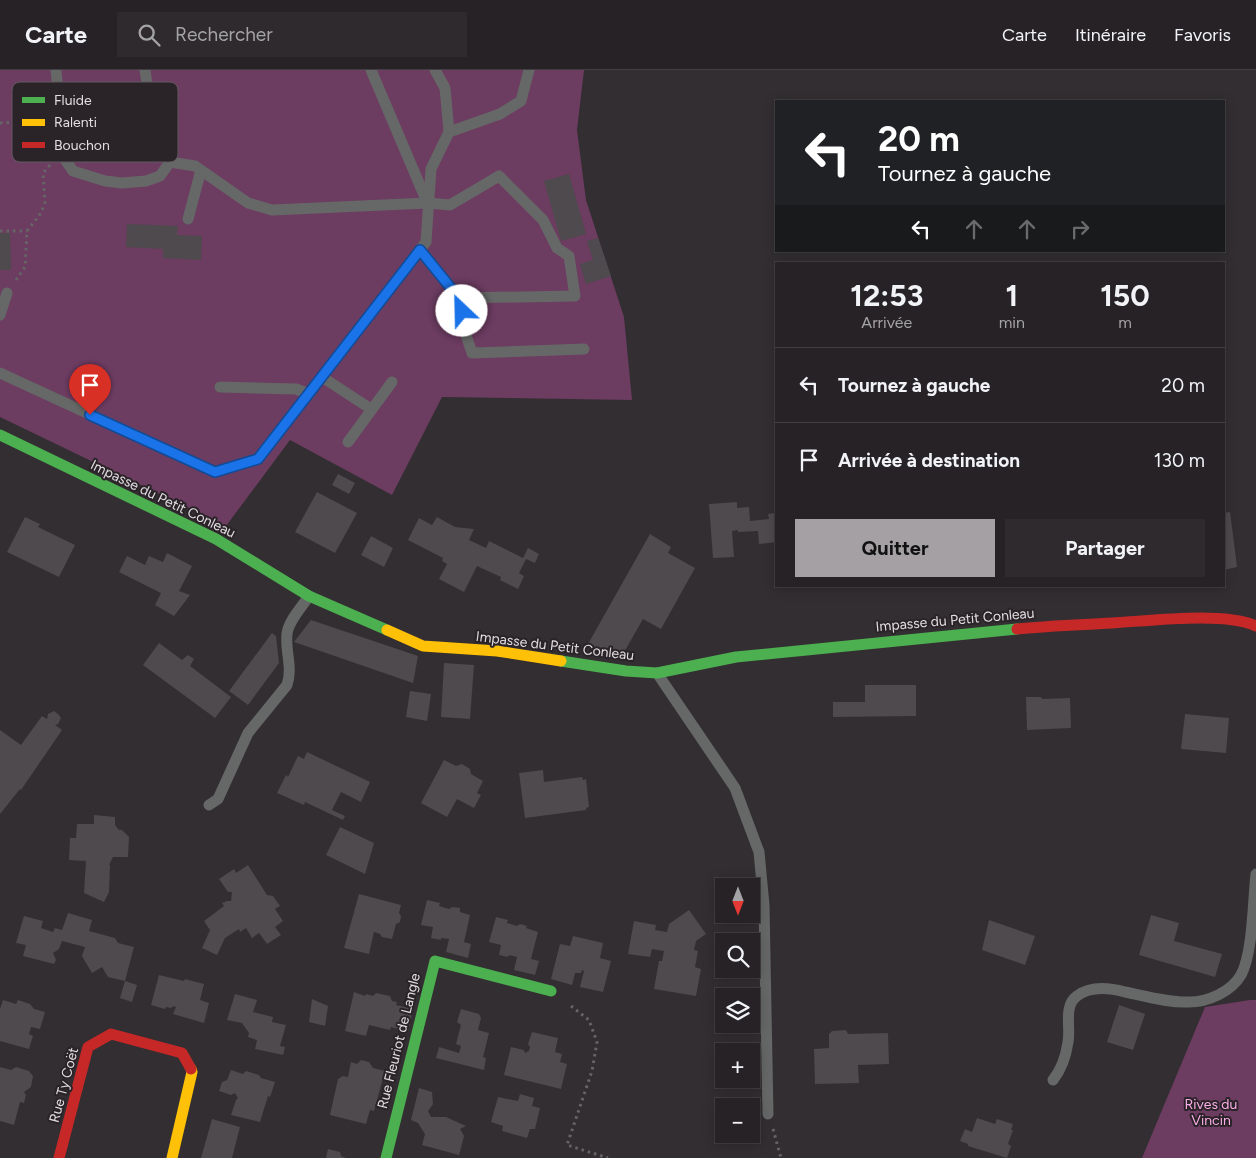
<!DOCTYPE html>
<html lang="fr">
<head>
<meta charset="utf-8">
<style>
	:root { --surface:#262225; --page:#2e2a2d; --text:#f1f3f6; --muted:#a4a4a7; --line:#423f42; --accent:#a4a0a3 }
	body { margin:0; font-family:Figtree,sans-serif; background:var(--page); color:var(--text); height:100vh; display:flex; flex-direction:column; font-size:19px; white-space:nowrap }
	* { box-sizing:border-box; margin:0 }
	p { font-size:16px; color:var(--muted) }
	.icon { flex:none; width:28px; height:28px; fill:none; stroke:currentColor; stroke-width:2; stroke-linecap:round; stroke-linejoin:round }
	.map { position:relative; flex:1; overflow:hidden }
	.sheet { position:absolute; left:775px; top:192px; width:450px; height:325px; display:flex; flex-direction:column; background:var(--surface); border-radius:0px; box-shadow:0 2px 12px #0003,0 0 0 1px var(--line) }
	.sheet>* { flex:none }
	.top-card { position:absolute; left:775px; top:30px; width:450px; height:152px; border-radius:0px; box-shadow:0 2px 12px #0003,0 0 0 1px var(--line); background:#202124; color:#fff; overflow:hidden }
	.needle { width:32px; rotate:180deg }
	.controls { position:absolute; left:715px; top:808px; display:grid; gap:10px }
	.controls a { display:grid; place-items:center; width:45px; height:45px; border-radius:0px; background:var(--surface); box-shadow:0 2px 12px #0003,0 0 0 1px var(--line); font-size:25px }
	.pin { position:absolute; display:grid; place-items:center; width:42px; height:42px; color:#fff; margin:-51px -21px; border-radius:50% 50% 50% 0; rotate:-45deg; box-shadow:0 0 5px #0007 }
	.pin .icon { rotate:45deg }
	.me { position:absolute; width:55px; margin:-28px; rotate:336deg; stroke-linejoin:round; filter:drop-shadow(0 0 4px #0008) }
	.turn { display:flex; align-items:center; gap:18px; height:105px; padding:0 20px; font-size:22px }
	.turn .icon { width:65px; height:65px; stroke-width:2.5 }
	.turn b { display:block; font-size:35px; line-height:42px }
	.lanes { display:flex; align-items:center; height:48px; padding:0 20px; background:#0003; justify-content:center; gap:25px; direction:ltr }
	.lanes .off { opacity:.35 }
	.eta { display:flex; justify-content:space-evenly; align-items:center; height:85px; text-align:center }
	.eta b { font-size:30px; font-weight:700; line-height:35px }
	.primary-button { display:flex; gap:10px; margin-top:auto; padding:10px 20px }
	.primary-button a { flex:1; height:58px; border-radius:0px; background:var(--accent); color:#111; font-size:20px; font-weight:700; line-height:58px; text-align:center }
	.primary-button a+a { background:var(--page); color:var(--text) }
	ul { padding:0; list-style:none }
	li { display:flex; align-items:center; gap:15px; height:75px; padding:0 20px; border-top:1px solid var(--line) }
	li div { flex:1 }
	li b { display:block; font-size:19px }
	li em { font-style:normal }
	header { display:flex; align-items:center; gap:30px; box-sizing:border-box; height:70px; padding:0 25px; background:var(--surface); border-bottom:1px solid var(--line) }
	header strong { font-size:24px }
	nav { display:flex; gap:28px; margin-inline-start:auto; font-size:18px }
	.search { width:350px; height:45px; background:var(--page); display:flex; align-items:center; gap:12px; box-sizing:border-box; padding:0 18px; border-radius:0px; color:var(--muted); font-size:19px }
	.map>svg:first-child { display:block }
</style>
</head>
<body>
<header>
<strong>Carte</strong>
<div class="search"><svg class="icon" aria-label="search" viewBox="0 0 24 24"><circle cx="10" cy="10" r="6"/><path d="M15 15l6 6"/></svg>Rechercher</div>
<nav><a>Carte</a><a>Itinéraire</a><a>Favoris</a></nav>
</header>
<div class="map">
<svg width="1256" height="1088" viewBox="0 0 1256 1088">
	<rect width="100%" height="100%" fill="#322e31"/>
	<!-- green -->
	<g fill="#6c3c61">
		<path d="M0 0H584L577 60 586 130 624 247 632 330 442 327 392 425 290 370 226 456 0 347Z"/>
		<path d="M1250 930H1256V1088H1142L1205 937Z"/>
	</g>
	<!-- building -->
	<g fill="#4e4a4d">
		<path d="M569 104 586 164 561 171 544 111Z"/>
		<path d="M127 154 178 156 177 165 202 166 201 190 163 188V179L126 177Z"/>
		<path d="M0 163H10L11 200H0Z"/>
		<path d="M598 168 611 206 586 214 580 194 593 190 587 171Z"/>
		<path d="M338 404 355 413 349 424 332 415Z"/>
		<path d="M317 422 357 443 335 483 295 462Z"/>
		<path d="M737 432V438L749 437 750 451 769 449 768 444 776 443V472L759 474 758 461 738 462V460L732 461 734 487 713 488 709 434Z"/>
		<path d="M1230 442 1237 497 1224 500V443Z"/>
		<path d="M25 447 40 454 38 457 75 475 59 507 7 482Z"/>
		<path d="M437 447 455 457 474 459 469 470 486 478 489 471 523 488 528 478 539 484 535 493 526 489 519 503 524 506 518 519 500 510 501 507 477 496 464 522 439 509 447 494 442 491 443 488 408 470 419 448 432 455Z"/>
		<path d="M650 464 671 477 668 483 695 498 661 559 643 549 623 584 613 579 609 586 588 574Z"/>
		<path d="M371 466 393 478 384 497 361 485Z"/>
		<path d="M167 483 192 496 179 521 190 525 174 546 155 535 161 523 119 502 127 486 145 495 149 486 163 492Z"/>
		<path d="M311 550 418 586 413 613 294 572Z"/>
		<path d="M272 563 276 566 279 593 248 635 229 621Z"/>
		<path d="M159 573 182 590 188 585 194 589 190 596 231 627 215 648 143 595Z"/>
		<path d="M444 593 474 595 470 649 441 647Z"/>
		<path d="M865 615H916V646L833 647V632H865Z"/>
		<path d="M410 621 431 624 427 651 406 647Z"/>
		<path d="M1026 627H1041L1042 629 1070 628 1071 658 1027 660Z"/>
		<path d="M54 641 59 645 61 648 58 654 55 655 62 660 21 720 20 719 0 744V660L21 675 42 646 47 649 48 644Z"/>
		<path d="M1185 644 1229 648 1226 683 1181 679Z"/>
		<path d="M307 682 370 712 361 732 341 722 332 740 345 746 343 750 305 732 304 735 277 723 286 705 288 707 298 686 304 689Z"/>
		<path d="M444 690 456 696 462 694 470 699 471 704 483 711 477 723 481 725 474 738 457 729 447 747 421 733Z"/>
		<path d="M543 700 544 712 582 707 583 710 586 709 589 737 586 738V740L525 748 519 703Z"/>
		<path d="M94 745 115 747V755L119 760H122L129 767 128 787H113L109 795H110L109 822 104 832 84 823 86 791 69 790 70 768H76L77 754H94Z"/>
		<path d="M340 757 374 773 365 804 326 785Z"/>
		<path d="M248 795 267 825 273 826 280 836 275 839 283 851 275 857 281 865 267 874 259 863 252 868 246 858 240 862 239 859 225 868 217 885 202 878 210 860 204 851 224 836 222 833 227 831H231L232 822H228L219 809 234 799 236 803Z"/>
		<path d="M359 824 401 835 399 843 401 846 400 852 396 854 392 869 382 867 380 864 374 862 369 884 344 878Z"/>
		<path d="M427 830 440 833 439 836 449 839 453 837 460 838V842L470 845 464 872 471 874 468 888 446 882 449 869 441 868V870L431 868 433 857 421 855Z"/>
		<path d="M689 840 706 864 696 871 694 880 698 881 695 897 701 899 696 926 654 919 659 891H662L664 881 652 879 650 887 628 884 634 851 656 855 655 860 667 862 669 854Z"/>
		<path d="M68 843 92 850 89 861 115 868 118 873 134 877 125 911 108 907 102 897 92 903 82 886 85 877 62 871 59 879 53 883 56 890 54 894 23 886 26 875 16 873 24 846 43 851 41 858 53 862 55 858 62 860Z"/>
		<path d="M1151 845 1179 853 1174 871 1222 884 1215 907 1139 885Z"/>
		<path d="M496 847 508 850 507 853 517 856 520 854 527 856 526 858 538 862 531 889 539 891 535 905 514 900 517 887 509 885 508 887 499 885 501 875 489 872Z"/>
		<path d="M989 850 1035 866 1025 895 982 880Z"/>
		<path d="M573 866 603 873 600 888 611 891 603 922 580 917 584 901 582 900 581 903H575L572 915 551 909 560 874 570 876Z"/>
		<path d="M159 905 184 911 185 909 204 914 200 930 209 933 204 953 173 944 176 937 174 936 171 938 166 937 165 939 151 935Z"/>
		<path d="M125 911 137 915 132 932 120 928Z"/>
		<path d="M354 922 365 926 366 924 373 926 376 923 390 926 392 931 397 932 396 935 413 939 408 962 391 957 390 960 369 955 366 966 345 961Z"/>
		<path d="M235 924 257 930 253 942 273 947 272 952 286 955 280 976 285 977 283 985 255 979 257 970 248 967 249 963 242 953 227 950Z"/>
		<path d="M312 929 328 936 325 956 309 952Z"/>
		<path d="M3 930 16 934 18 930 30 934 34 939 45 942 40 959 31 957 29 964 33 966 29 979 0 971V939Z"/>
		<path d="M1119 935 1145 944 1133 980 1107 972Z"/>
		<path d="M461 939 479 944 481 948 478 960 489 963 483 987 486 988 484 1000 436 988 439 977 459 983 461 976 456 974 461 955 457 952Z"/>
		<path d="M846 960 848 964 888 963 889 994 858 995 859 1013 815 1014 814 979 829 978V964L832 961Z"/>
		<path d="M532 962 558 968 555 982 562 984 560 992 567 994 561 1019 504 1005 511 977 524 980 525 983 529 981 530 977 528 974Z"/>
		<path d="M361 990 369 992 373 998 385 1001 374 1041 370 1040 366 1054 330 1045 338 1009 343 1006 348 1007 351 992 357 994Z"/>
		<path d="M0 997 11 1000 16 997 29 1001 33 1006 31 1017 24 1022 26 1025 24 1033 20 1032 14 1055 0 1051Z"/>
		<path d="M231 1000 243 1004 246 1001 259 1005 261 1008 275 1012 270 1027 268 1026 260 1052 231 1045 236 1030 238 1028 235 1023 231 1025 219 1021 222 1012 227 1010Z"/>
		<path d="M419 1018 432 1022 433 1034 428 1041 431 1047H446L466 1056 460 1059 464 1066 459 1085 422 1075 425 1064 418 1053 411 1050Z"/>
		<path d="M520 1024 534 1028 532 1036 540 1038 535 1059H530L527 1068 502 1061 503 1056 491 1052 498 1027 518 1031Z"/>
		<path d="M977 1048 995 1054 997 1049 1013 1054 1011 1060H1013L1008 1074 1011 1076 1007 1088 968 1076V1074L960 1071 965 1059 972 1062Z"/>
		<path d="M212 1049 240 1057 232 1088H201Z"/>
		<path d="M328 1079 340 1082 341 1086 346 1088H326Z"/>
	</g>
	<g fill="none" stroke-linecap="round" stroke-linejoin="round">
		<!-- path -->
		<g stroke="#666566" stroke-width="3" stroke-dasharray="2.5 4" stroke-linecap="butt">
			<path d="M0 53 36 51 44 54"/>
			<path d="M0 161H27"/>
			<path d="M16 210 25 197 27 161 41 143 45 132 43 103 50 95"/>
			<path d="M571 936 589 950 597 972 592 1001 567 1075 608 1088"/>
			<path d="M773 1059 781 1088"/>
		</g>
		<!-- lane -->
		<g stroke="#666767" stroke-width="11">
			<path d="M56 0 64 88 73 101 105 111 122 113 146 111 160 106 170 92"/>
			<path d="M145 0 156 75 170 92 195 96 248 133 272 140 428 133 450 135 499 106 543 150 557 178 569 186 575 226 459 228"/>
			<path d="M371 0 427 132"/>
			<path d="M449 62 500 44 521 31 529 0"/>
			<path d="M188 149 201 100"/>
			<path d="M420 180 459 228 467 268 472 283 584 279"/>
			<path d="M0 245 7 223"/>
			<path d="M0 303 215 402 258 389 426 172 431 99 449 62 445 18 435 0"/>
			<path d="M322 307 371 339"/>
			<path d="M220 317 296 319 309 324"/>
			<path d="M348 372 392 312"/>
			<path d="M657 603 735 718 759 782 764 835 768 1044"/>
			<path d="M209 735 218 729 248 663 287 615C293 598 285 581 287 564 288 551 302 537 309 526"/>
			<path d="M1053 1010C1061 1000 1066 986 1068 972 1071 958 1063 936 1077 926 1090 916 1110 918 1125 922 1145 926 1168 933 1189 932 1208 932 1231 922 1241 905 1253 883 1253 830 1256 804"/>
		</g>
		<!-- fast -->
		<g stroke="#4caf50" stroke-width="11">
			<path d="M0 365 216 469 309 526 387 560"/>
			<path d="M561 591 626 601 657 603 736 587 1017 559"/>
			<path d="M386 1088 435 891 551 921"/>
		</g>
		<!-- slow -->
		<g stroke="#ffc107" stroke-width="11">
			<path d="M387 560 423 576 497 581 561 591"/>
			<path d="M172 1088 192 1002 191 999"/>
		</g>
		<!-- jam -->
		<g stroke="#c62828" stroke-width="11">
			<path d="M1017 559C1049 556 1081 555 1112 553 1147 551 1226 541 1256 556"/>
			<path d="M59 1088 88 977 111 964 182 983 191 999"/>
		</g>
	</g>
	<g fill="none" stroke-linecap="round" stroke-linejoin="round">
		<defs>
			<path id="route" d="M90 345 215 402 258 389 420 180 459 228 462 241"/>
		</defs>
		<!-- route casing -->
		<use href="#route" stroke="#114b97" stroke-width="12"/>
		<!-- route -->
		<use href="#route" stroke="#1a73e8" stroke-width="9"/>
	</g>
	<g text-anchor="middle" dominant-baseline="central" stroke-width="4" stroke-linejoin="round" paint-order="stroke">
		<!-- street labels -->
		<g font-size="14" fill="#e2dde1" stroke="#2a2328">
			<text transform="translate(163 429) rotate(26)">Impasse du Petit Conleau</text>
			<text transform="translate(955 550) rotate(-5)">Impasse du Petit Conleau</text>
			<text transform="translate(555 576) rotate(7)">Impasse du Petit Conleau</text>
			<text transform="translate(399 971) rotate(-76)">Rue Fleuriot de Langle</text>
			<text transform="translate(64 1015) rotate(-75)">Rue Ty Coët</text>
		</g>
		<!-- park labels -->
		<g font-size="14" fill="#faade7" stroke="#2a2328">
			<text x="1211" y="1034">Rives du<tspan x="1211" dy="16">Vincin</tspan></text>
		</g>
	</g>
	<!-- legend -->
	<rect x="12" y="12" width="166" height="80" rx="8" fill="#2a2328" stroke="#615b60" stroke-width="1"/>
	<rect x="22" y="27" width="23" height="6" fill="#4caf50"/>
	<rect x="22" y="49" width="23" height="7" fill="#ffc107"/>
	<rect x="22" y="72" width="23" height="6" fill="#c62828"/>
	<g font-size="14" fill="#e2dde1">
		<text x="54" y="35">Fluide</text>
		<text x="54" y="57">Ralenti</text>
		<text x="54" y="80">Bouchon</text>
	</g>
</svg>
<div class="controls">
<a><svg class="needle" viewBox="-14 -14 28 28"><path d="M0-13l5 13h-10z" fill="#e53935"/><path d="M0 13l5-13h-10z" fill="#a4a4a7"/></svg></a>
<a><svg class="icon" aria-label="search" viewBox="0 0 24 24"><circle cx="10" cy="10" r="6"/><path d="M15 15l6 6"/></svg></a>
<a><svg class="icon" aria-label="layers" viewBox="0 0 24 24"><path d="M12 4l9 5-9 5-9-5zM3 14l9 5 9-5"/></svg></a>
<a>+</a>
<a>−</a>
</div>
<div class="pin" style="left:90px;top:345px;background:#d93025"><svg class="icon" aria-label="arrive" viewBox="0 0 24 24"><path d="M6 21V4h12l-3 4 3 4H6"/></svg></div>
<svg class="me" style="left:462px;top:241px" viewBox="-20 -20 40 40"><circle r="19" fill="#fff"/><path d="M0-13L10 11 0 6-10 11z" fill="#1a73e8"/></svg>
<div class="top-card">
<div class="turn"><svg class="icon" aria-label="left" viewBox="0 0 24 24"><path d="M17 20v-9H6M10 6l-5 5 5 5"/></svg><div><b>20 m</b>Tournez à gauche</div></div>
<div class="lanes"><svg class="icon" aria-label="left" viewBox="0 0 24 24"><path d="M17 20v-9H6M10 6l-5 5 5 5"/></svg><svg class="icon off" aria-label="ahead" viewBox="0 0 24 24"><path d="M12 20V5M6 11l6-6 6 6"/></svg><svg class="icon off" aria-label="ahead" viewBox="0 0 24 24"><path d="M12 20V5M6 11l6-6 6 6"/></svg><svg class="icon off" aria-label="right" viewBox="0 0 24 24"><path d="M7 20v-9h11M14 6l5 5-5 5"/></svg></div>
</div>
<section class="sheet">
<div class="eta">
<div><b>12:53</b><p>Arrivée</p></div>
<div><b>1</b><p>min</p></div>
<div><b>150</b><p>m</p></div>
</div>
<ul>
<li><svg class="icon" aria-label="left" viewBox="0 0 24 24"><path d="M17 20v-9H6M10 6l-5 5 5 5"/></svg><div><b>Tournez à gauche</b></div><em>20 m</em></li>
<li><svg class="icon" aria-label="arrive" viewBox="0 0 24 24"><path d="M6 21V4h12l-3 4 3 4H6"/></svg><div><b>Arrivée à destination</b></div><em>130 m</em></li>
</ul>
<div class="primary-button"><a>Quitter</a><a>Partager</a></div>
</section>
</div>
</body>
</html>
